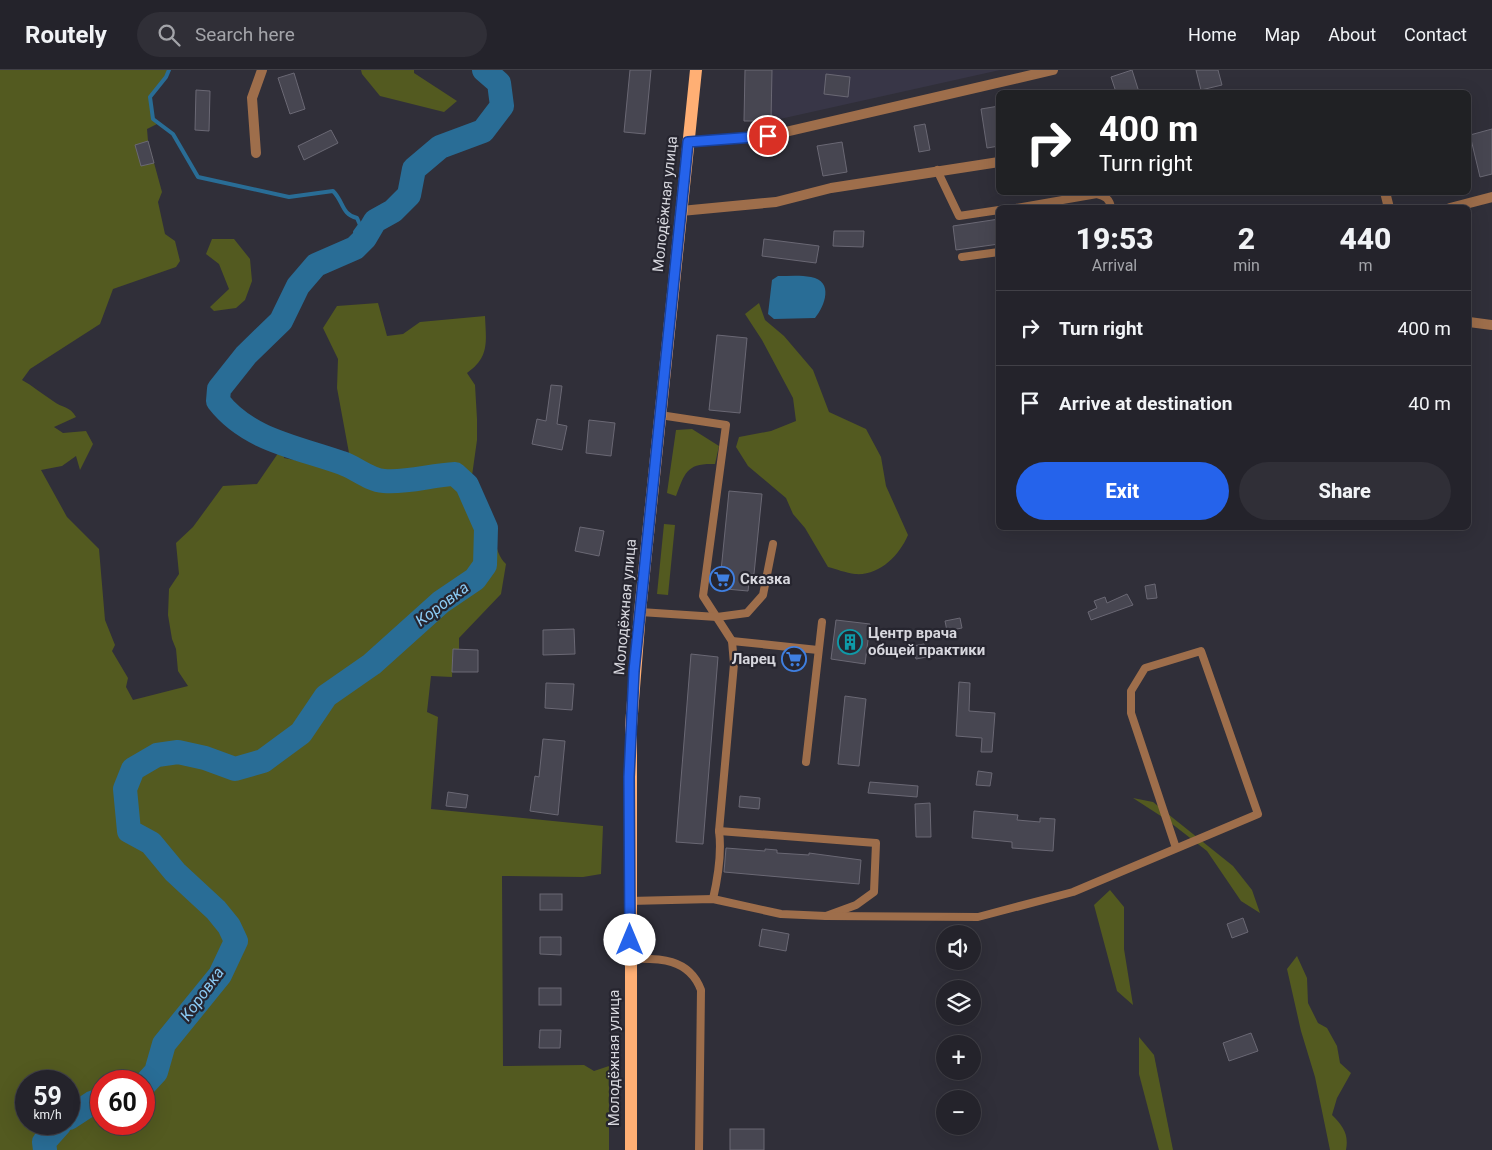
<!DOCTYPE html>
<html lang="en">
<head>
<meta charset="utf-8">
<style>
	:root { --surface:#24232b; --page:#302f37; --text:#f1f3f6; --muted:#a3a4a9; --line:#414047; --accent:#2563eb }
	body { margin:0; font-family:Roboto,sans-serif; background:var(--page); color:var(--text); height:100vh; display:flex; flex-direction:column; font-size:19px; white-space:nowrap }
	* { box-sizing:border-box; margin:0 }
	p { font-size:16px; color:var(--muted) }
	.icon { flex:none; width:28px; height:28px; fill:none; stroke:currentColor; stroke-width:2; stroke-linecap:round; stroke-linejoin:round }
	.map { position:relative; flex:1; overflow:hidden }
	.drawer { position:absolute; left:996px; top:135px; width:475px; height:325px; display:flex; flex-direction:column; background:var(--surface); border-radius:8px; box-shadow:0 5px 20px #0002,0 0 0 1px var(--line) }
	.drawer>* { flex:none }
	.guide { position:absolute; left:996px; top:20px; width:475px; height:105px; border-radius:8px; box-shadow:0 5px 20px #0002,0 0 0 1px var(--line); background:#202124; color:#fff; overflow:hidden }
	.tools { position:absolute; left:936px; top:855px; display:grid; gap:10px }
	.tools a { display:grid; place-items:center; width:45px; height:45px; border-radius:50%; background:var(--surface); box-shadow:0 5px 20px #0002,0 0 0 1px var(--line); font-size:25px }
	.speed { position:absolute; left:15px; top:1000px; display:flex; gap:10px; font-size:25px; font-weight:700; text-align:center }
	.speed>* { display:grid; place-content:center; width:65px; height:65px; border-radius:50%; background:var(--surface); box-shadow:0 5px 20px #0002,0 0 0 1px var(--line); line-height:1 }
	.speed small { font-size:12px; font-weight:400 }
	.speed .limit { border:8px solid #d22; background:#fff; color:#111 }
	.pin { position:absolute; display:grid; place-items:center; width:42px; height:42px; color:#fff; margin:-21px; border:2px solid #fff; border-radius:50%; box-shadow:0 1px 5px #0007 }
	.me { position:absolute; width:55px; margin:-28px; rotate:0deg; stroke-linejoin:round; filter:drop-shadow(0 0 4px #0008) }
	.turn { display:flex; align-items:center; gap:18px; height:105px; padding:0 20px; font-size:22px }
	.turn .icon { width:65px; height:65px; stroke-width:2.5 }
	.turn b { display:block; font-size:35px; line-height:42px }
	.eta { display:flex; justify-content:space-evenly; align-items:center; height:85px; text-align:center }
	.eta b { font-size:30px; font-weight:800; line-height:35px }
	.cta { display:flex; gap:10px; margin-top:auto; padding:10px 20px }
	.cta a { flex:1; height:58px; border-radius:30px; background:var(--accent); color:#fff; font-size:20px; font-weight:800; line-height:58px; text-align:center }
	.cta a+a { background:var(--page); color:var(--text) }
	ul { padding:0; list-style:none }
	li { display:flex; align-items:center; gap:15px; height:75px; padding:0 20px; border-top:1px solid var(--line) }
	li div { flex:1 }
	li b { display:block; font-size:19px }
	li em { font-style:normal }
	header { display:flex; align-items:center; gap:30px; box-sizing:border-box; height:70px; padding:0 25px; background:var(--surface); border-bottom:1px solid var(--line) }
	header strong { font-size:24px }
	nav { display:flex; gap:28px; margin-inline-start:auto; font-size:18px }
	.search { width:350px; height:45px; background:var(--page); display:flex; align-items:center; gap:12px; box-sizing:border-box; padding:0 18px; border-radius:28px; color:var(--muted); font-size:19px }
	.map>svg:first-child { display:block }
</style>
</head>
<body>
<header>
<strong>Routely</strong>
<div class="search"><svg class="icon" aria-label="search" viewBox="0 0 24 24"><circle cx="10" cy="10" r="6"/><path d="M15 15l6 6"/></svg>Search here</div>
<nav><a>Home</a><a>Map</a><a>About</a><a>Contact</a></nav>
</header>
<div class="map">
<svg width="1492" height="1080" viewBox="0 0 1492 1080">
	<rect width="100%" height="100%" fill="#302f39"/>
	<!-- built -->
	<path fill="#383647" d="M745 0H1000L771 51H744Z"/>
	<!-- green -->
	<g fill="#535a20" fill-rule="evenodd">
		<path d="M0 0H169L150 27 153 49 157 54 147 59 148 71 162 122 158 132 165 164 175 171 180 191 176 197 113 219 100 254 30 299 22 310C33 316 42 324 53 331 62 338 70 336 76 347L54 357 63 363 86 361 93 374 80 400 76 386 62 396 41 400 67 447 99 479 105 550 115 575 112 581 128 608 126 617 133 630 188 616 178 601 176 579 172 569 168 545 169 519 179 504 176 473 193 457 223 416 257 414 283 376 284 388 346 400 349 383 337 318 338 289 323 258 337 236 378 233 387 266 403 264 420 252 485 246C486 271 490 287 467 303L475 315 477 349V370L470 420C475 423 483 427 486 433 496 451 491 480 506 494L501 524 459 568V579L453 580 452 607 431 606 427 642 438 647 431 739 603 756 601 804 583 807 502 806 503 996 584 995 594 1001 609 996V1080H0ZM26 1011H69V1054H26ZM101 1011H144V1054H101Z"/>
		<path d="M361 0H414V3L457 31 444 42 380 26 362 4Z"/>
		<path d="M212 169H234L250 189 252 211 245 230 236 238 214 241 210 237 229 219 219 194 206 184Z"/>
		<path d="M759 233 765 250 784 266 813 300 829 342 866 359 881 387 886 416 908 465C899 486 879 506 855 504 846 503 836 499 828 497L805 458 793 444 786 428 748 396 736 377 739 367 771 361 796 351 793 328 762 270 745 244Z"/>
		<path d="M692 359 719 376 715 394C687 393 685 402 676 426L667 423 676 360Z"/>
		<path d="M664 454 675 455 668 525 657 524Z"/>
		<path d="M1133 728 1153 732 1233 796 1252 820 1260 843 1241 831 1207 781 1167 750Z"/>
		<path d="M1110 820 1124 837V879L1133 935 1117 921 1094 835Z"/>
		<path d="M1297 886 1307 908 1308 933 1318 953 1327 958 1337 976 1340 993 1351 1003 1337 1028 1332 1045C1343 1056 1349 1064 1346 1080H1330L1315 1007 1301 961 1287 899Z"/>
		<path d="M1139 967 1154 985 1173 1080H1159L1139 1004Z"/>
	</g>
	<!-- water -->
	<path fill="#296d96" d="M778 206C789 206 801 205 811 207 834 211 825 236 815 248L774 249 768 244 772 210Z"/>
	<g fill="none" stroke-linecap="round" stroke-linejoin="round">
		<!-- stream -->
		<path stroke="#296d96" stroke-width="4" d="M169 0 166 7 150 27 153 49 173 64 198 107 289 127 333 121C344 132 341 144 357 148L360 155 355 162 356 169 365 168"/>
		<!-- river -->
		<g stroke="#296d96" stroke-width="24">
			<path d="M144 1015 156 1002 164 974 220 905 236 871 229 856 216 840 175 802 151 773 129 761 125 719 133 699 157 685 178 682 205 688 235 699 263 691 301 663 326 626 372 594 441 532 475 509 485 495 486 458 467 415 455 404C431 405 408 413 384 411 369 410 355 397 342 393 297 377 248 370 218 331L219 319 246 285 281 251 298 216 316 195 355 178 365 168 375 151 393 141 409 125 414 99 440 77 483 61 502 36 499 13 484 0"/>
			<path d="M69 1048 92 1033 101 1030"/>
			<path d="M45 1080 44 1072 60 1054"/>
		</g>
	</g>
	<!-- building -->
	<g fill="#474651" stroke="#6a6874">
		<path d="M630 0H651L645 64 624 62Z"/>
		<path d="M745 0H772L771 51H744Z"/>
		<path d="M1132 0 1139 22H1116L1111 7Z"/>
		<path d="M1196 0H1218L1222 15 1201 20Z"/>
		<path d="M294 3 305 39 290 44 278 8Z"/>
		<path d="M826 4 850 7 848 27 824 24Z"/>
		<path d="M196 20 210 21 209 61 195 60Z"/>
		<path d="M999 36V58H997L999 76 987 78 981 39Z"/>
		<path d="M925 54 930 80 919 82 914 56Z"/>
		<path d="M1492 59V104L1480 107 1470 65Z"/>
		<path d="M331 60 338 73 304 90 298 76Z"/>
		<path d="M148 71 154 93 141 96 135 75Z"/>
		<path d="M842 72 847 102 823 106 817 76Z"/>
		<path d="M999 149V174L956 180 953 156Z"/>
		<path d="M834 161H864L863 177 833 176Z"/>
		<path d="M764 169 819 176 816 193 762 186Z"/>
		<path d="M717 265 747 268 740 343 709 340Z"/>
		<path d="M551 315 562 316 557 354 567 356 562 380 532 374 537 349 546 351Z"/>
		<path d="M589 350 615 353 611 386 586 383Z"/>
		<path d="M729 421 762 424 754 504H750L748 521 715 518 717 501H721Z"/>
		<path d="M580 457 604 461 599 486 575 481Z"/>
		<path d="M1155 514 1157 528 1147 529 1145 516Z"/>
		<path d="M1127 524 1133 535 1091 550 1088 542 1097 538 1094 531 1105 527 1107 533Z"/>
		<path d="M960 548 962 558 947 561 945 551Z"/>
		<path d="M836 550 870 554 865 594 831 589Z"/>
		<path d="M574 559 575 584 543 585V560Z"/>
		<path d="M924 574 927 587 916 589 913 576Z"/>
		<path d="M453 579 478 580V602H452Z"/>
		<path d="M787 582 802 584 800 596 786 595Z"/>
		<path d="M691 584 718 587 703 774 676 772Z"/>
		<path d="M959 612 970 613 969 641 995 643 992 682H981L982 668 956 666Z"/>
		<path d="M546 613 574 614 572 640 545 638Z"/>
		<path d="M845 626 866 629 859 696 838 694Z"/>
		<path d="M543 669 565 671 558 745 530 741 535 706 539 707Z"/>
		<path d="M978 701 992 703 990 716 976 715Z"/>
		<path d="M870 712 918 716 917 727 868 723Z"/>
		<path d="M448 722 468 725 466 738 446 736Z"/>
		<path d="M740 726 760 728 759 739 739 737Z"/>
		<path d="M930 733 931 767H916L915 734Z"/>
		<path d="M974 741 1018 745 1017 750 1040 752V748L1055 749 1053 781 1012 778V772L972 768Z"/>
		<path d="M726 778 765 781V779L777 780V783L809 785V783L861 790 859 814 724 802Z"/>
		<rect x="540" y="824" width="22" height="16"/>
		<path d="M1243 848 1248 862 1232 868 1227 854Z"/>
		<path d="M762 859 789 864 786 881 759 876Z"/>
		<path d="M540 867H561V885L540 884Z"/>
		<rect x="539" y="918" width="22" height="17"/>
		<path d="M540 960H561L560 978H539Z"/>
		<path d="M1251 963 1258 981 1229 991 1223 973Z"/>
		<rect x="730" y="1059" width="34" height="21"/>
	</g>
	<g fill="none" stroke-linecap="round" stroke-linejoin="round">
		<!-- service -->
		<g stroke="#9e6e4b" stroke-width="8">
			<path d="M937 100 959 146 999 140"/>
			<path d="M1016 138 1097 124C1105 126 1110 129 1111 138"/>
			<path d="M962 187 999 182"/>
			<path d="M660 345 726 355 703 526 732 571"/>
			<path d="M640 542 717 547 747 543 763 525 773 474"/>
			<path d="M806 692 822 552"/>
			<path d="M713 829C718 807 722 783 719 761L734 594 732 571 818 580"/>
			<path d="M629 831 713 829 781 844 826 846 856 835 874 822 876 773 719 761"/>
			<path d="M826 846 978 847 1073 822 1258 744 1201 581 1145 598 1131 621V643L1176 778"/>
			<path d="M630 889C659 888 689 888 701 920L699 1080"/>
		</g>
		<!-- minor -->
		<g stroke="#9e6e4b" stroke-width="10">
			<path d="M688 72 768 66 1053 0"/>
			<path d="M256 83 252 28 262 0"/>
			<path d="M1385 122 1389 138"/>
			<path d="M1450 138 1492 127"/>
			<path d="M681 141 776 132 831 118 999 92"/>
			<path d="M1469 252 1492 255"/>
		</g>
		<!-- primary -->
		<path stroke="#ffaf74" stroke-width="12" d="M631 1080V656L640 542 696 0"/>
	</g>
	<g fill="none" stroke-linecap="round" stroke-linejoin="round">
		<defs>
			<path id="route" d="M630 870 629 707 634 601 688 72 768 66"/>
		</defs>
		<!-- route casing -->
		<use href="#route" stroke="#184099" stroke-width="12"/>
		<!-- route -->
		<use href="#route" stroke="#2563eb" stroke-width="9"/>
	</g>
	<!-- icons -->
	<defs>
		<symbol id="supermarket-ring" viewBox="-11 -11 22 22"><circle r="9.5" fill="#26252f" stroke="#3f7fe0" stroke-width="1.5"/><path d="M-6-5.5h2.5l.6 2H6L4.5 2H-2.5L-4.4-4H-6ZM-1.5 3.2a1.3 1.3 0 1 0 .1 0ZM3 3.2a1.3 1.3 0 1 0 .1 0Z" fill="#3f7fe0"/></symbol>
		<symbol id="building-ring" viewBox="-11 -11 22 22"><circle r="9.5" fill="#26252f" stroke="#0f9aa8" stroke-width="1.5"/><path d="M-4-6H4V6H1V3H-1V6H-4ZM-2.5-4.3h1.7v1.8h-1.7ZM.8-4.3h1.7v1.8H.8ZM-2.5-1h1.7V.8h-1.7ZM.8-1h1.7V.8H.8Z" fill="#0f9aa8"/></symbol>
	</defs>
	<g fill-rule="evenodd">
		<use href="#supermarket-ring" x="708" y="495" width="28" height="28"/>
		<use href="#building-ring" x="836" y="558" width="28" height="28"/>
		<use href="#supermarket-ring" x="780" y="575" width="28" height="28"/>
	</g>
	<g text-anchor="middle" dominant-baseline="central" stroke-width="4.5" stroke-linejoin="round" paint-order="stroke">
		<!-- street labels -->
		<g font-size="15" fill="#d7d7de" stroke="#26252f">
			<text transform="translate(665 134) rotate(-84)">Молодёжная улица</text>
			<text transform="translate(625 537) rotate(-85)">Молодёжная улица</text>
			<text transform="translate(614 988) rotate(-90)">Молодёжная улица</text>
		</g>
		<!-- poi labels -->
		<g font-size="15" font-weight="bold" fill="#d7d7de" stroke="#26252f" text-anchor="start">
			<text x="740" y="509">Сказка</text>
			<text x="868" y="563">Центр врача<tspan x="868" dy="17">общей практики</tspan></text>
			<text x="776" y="589" text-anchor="end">Ларец</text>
		</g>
		<!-- water labels -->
		<g font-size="16" font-style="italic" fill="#8bcaf4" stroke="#26252f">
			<text transform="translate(442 534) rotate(-37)">Коровка</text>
			<text transform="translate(202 924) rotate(-54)">Коровка</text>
		</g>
	</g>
</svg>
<div class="tools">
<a><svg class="icon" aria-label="sound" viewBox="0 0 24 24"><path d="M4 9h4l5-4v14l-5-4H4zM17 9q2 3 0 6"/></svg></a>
<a><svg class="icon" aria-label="layers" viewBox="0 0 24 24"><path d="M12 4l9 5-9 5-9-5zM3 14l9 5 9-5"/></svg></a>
<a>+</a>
<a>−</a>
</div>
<div class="speed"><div>59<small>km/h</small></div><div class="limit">60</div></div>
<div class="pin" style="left:768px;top:66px;background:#d93025"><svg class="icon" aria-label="arrive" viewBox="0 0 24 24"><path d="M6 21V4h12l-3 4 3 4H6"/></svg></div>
<svg class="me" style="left:630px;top:870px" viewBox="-20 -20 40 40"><circle r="19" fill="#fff"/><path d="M0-13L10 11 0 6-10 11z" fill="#2563eb"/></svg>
<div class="guide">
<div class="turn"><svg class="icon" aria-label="right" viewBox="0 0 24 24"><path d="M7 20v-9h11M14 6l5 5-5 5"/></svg><div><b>400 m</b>Turn right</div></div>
</div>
<section class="drawer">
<div class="eta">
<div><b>19:53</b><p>Arrival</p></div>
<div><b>2</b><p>min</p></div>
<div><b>440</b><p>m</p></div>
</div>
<ul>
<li><svg class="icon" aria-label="right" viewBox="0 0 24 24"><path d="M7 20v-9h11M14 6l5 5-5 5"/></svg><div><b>Turn right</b></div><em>400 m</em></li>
<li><svg class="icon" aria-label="arrive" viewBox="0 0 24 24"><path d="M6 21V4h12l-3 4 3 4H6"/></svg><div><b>Arrive at destination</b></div><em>40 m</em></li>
</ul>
<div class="cta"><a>Exit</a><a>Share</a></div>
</section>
</div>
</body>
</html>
